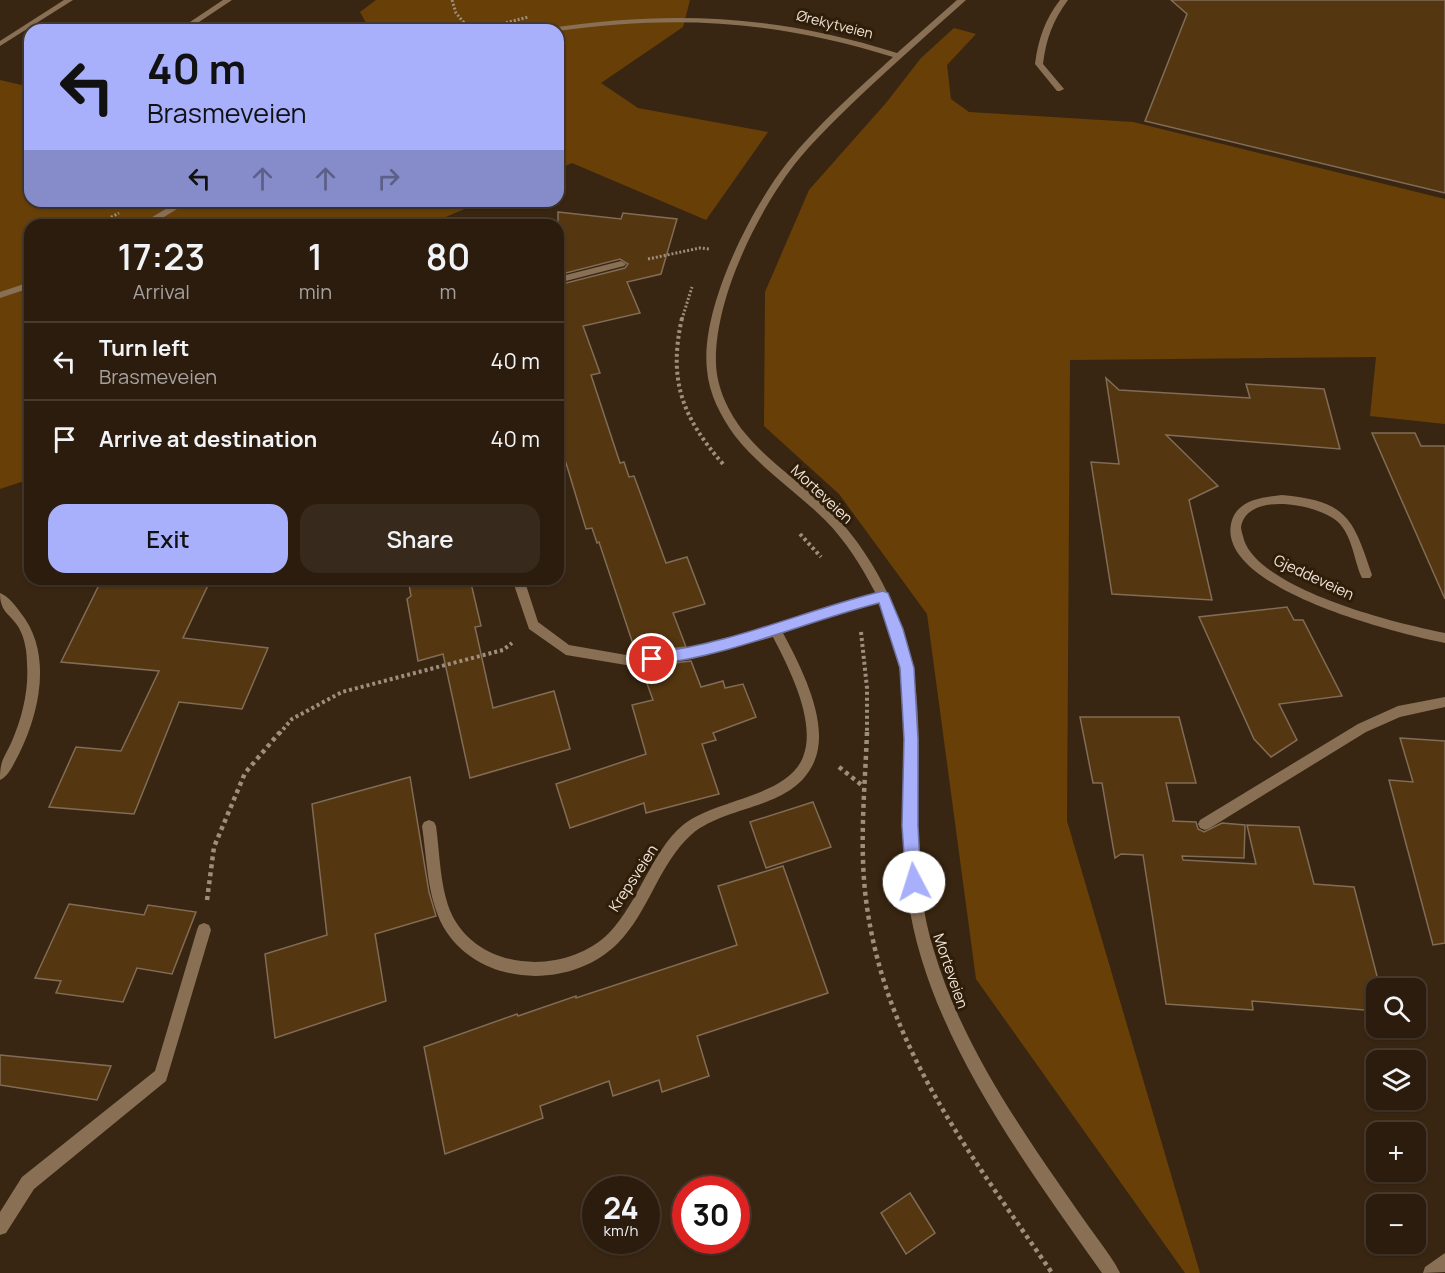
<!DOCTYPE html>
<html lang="en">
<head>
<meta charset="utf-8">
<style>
	:root { --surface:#2b1c0e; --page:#37291c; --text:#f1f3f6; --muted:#a6a19e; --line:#473a2e; --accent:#a8b0fc }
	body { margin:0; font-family:Manrope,sans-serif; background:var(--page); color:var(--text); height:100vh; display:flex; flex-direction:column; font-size:22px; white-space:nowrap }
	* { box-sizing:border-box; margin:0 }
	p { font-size:20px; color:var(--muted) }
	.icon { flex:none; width:33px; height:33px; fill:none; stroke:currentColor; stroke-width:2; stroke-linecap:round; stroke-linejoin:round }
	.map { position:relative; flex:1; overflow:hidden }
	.drawer { position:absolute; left:24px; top:219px; width:540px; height:366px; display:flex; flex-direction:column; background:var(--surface); border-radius:18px; box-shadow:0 2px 4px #0004,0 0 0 2px var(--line) }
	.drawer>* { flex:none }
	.banner { position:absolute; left:24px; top:24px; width:540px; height:183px; border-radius:18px; box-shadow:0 2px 4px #0004,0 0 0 2px var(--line); background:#a8b0fc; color:#111; overflow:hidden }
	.tools { position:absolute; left:1366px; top:978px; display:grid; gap:12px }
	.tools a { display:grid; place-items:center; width:60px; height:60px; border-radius:12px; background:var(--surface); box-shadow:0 2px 4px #0004,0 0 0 2px var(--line); font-size:30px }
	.speed { position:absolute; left:582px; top:1176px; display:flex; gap:12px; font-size:30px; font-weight:700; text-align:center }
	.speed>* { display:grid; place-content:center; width:78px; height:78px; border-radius:50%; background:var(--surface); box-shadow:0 2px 4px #0004,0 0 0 2px var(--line); line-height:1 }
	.speed small { font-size:15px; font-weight:400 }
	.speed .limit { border:9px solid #d22; background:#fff; color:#111 }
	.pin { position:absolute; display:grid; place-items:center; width:51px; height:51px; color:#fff; margin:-26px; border:3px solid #fff; border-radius:50%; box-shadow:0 2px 6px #0007 }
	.me { position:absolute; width:66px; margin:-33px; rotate:355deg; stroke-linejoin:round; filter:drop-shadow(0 0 4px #0008) }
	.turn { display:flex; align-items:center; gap:21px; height:126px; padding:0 24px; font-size:27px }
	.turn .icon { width:78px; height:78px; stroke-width:2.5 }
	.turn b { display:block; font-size:42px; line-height:51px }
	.lanes { display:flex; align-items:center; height:57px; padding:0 24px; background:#0003; justify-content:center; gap:30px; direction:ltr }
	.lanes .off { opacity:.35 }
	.eta { display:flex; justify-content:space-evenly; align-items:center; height:102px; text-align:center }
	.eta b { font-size:36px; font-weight:600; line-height:42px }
	.primary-button { display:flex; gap:12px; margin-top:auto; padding:12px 24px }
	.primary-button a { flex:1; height:69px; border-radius:18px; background:var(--accent); color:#111; font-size:24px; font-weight:600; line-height:69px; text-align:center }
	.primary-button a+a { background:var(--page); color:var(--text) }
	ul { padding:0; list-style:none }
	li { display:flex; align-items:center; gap:18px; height:78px; padding:0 24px; border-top:2px solid var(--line) }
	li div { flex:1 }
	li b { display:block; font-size:22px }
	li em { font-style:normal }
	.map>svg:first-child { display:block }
</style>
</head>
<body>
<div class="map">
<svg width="1445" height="1273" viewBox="0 0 1445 1273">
	<rect width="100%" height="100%" fill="#392612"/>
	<!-- green -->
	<g fill="#684007">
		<path d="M376 0H690L683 27 601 83 638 108 768 132 706 220 572 163 558 169V30H370L360 12Z"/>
		<path d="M954 28 976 34 947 65 951 99 969 112 1133 122 1445 199V424L1370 416 1376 357 1070 360 1067 821 1200 1273H1185L976 979 927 614 839 494 764 426 765 292 809 190 886 103 921 58Z"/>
		<path d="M0 80 30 87V201H483L427 225H30V479L0 489Z"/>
	</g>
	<!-- building -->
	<g fill="#543610" stroke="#816c56" stroke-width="1.5">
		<path d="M1171 0H1445V193L1145 121 1187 14Z"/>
		<path d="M558 212 621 219 623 213 677 219 661 274 627 282 640 313 583 326 600 373 591 375 620 463 624 462 629 477 634 476 666 563 687 557 705 604 673 613 686 647 636 653 599 542 597 543 592 528 586 529 566 463 558 465V285L625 268 628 264 620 259 558 275Z"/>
		<path d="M1106 378 1119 390 1250 398 1246 384 1324 389 1340 449 1166 435 1218 486 1189 500 1212 600 1112 594 1091 462 1119 464Z"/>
		<path d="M1372 433H1415L1421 446H1445V599Z"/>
		<path d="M102 579H211L183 638 268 648 242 709 179 702 134 814 49 807 76 747 121 751 159 671 61 662Z"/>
		<path d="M408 579H470L481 626 475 627 493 708 554 691 570 749 470 778 443 654 418 661 407 599 411 596Z"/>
		<path d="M1287 607 1294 620H1303L1342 696 1279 704 1297 740 1271 757 1254 739 1199 617Z"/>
		<path d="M691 661 701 687 723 681 725 688 743 684 756 717 713 733 716 740 702 744 719 794 646 813 644 803 570 828 556 784 646 754 632 705 653 700 641 667Z"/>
		<path d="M1080 717H1179L1196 783H1166L1174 820 1172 821 1196 822 1198 829 1204 832 1222 823 1245 825 1244 858 1182 856 1183 860 1256 864 1247 825 1299 827 1314 884 1354 887 1377 976V1011L1252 1001 1253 1010 1166 1004 1143 855 1121 854 1115 858 1102 783H1093Z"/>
		<path d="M1400 738 1445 741V943L1433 945 1389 780 1413 782Z"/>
		<path d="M410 777 429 892 436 916 375 934 386 1001 275 1038 265 954 327 935 312 804Z"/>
		<path d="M813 802 831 847 766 868 750 822Z"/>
		<path d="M783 866 828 993 697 1036 709 1076 662 1092 659 1080 613 1096 609 1081 540 1106 543 1118 445 1154 424 1047 517 1014 518 1016 576 996V998L737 945 718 886Z"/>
		<path d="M69 904 144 915 148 905 196 912 172 974 137 968 123 1002 56 993 61 981 35 978Z"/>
		<path d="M0 1055 111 1066 97 1100 0 1085Z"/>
		<path d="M910 1193 935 1233 906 1254 881 1213Z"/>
	</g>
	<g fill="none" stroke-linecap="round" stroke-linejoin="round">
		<!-- path-far2 -->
		<g stroke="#9d8e7e" stroke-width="3" stroke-dasharray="2 2" stroke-linecap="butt">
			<path d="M452 0 456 13 470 30"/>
			<path d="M479 30 528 17"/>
			<path d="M97 225 119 213"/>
			<path d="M648 259 700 248 709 249"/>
			<path d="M682 319 692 287"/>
		</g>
		<!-- path-far1 -->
		<g stroke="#9d8e7e" stroke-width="4" stroke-dasharray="3 3" stroke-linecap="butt">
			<path d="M682 318C668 380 682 417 723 464"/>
			<path d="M800 534 821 557"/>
			<path d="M861 632 867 688V734"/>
			<path d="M279 734 292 719 342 692 503 650 512 643"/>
		</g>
		<!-- path -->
		<g stroke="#9d8e7e" stroke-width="4.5" stroke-dasharray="4 4" stroke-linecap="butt">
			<path d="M867 732C865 788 859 844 866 900 885 1048 971 1154 1052 1273"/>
			<path d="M839 767 863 786"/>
			<path d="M207 900 214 847 245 773 280 732"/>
		</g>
		<!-- lane -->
		<g fill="#897055" fill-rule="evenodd">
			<path d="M223 0H232L187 30H178Z"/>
			<path d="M1060 0H1068C1053 20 1046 39 1043 64L1064 89 1060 91H1057L1035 64C1038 40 1045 19 1060 0Z"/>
			<path d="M204 923 209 925 211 930 166 1081 34 1189 6 1233 0 1235V1212L22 1177 155 1071 197 930 199 925Z"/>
		</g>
		<!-- street -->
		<g fill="#897055" fill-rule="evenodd">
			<path d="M64 0H73L0 46V41Z"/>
			<path d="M957 0H966C930 32 896 62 861 95 838 117 814 140 794 165 756 215 714 300 716 364 717 389 729 413 744 432 766 459 795 479 821 502 860 537 887 584 904 633 925 698 917 767 918 833 918 873 922 913 934 951 959 1035 1008 1110 1057 1181 1071 1201 1085 1222 1100 1242 1107 1252 1115 1262 1120 1273H1102C1026 1165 926 1032 908 898 894 797 923 701 880 603L850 610 783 633C801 667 831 724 814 762 793 810 728 804 692 834 659 863 649 912 618 943 572 990 480 988 444 928 427 898 427 859 422 826L424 822 429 820 434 822 436 826C440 855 440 889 452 915 481 973 567 975 609 933 639 902 651 852 683 825 715 799 788 797 803 757 817 722 789 668 773 637L692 659 632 666 566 655 529 629 512 579H524L538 622 569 645 632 656 692 649 776 626 850 600 876 594C862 567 846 541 825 520 796 491 761 469 735 436 721 417 709 394 707 370 700 309 750 210 787 163 818 124 857 90 893 57 778 21 677 14 558 31L546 30 550 28C674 10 777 15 897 53Z"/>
			<path d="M179 201H190L151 225H139Z"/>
			<path d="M621 261 626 264 624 266 558 283V277Z"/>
			<path d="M30 282V288L0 298V292Z"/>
			<path d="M1282 495C1347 501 1353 518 1372 575L1370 578H1362C1354 561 1353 539 1340 524 1322 504 1247 490 1241 527 1241 531 1243 535 1244 540 1261 590 1397 624 1445 633V643C1399 634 1211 588 1232 520 1239 499 1264 497 1282 495Z"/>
			<path d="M0 593C8 596 15 605 20 612 53 652 40 712 19 754 14 763 9 776 0 780 0 759 4 759 12 741 22 718 29 690 27 664 27 652 25 639 19 628 10 613 0 613 0 593Z"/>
			<path d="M1445 697V707L1400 717 1366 732 1210 828 1205 830 1200 828 1198 824 1200 820 1358 724 1398 706Z"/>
			<path d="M1445 1253V1272L1423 1273 1425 1267Z"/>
		</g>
	</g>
	<!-- route -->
	<path fill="#a8b0fc" stroke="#6d72a4" stroke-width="1.5" d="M883 591 888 593 903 629 914 668 918 739V826L921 882 919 887 914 889 908 887 906 882 902 826 904 739 900 668 879 603C801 623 733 655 652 665L647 663 645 659 647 655 652 653C732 644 805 610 883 591Z"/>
	<g text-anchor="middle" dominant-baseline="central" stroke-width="6" stroke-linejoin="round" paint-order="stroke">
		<!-- far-street labels -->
		<g font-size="14" fill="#f0e3d7" stroke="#2e1d08">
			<text transform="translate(835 24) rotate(14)">Ørekytveien</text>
		</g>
		<!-- street labels -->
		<g font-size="15" fill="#f0e3d7" stroke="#2e1d08">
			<text transform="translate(822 494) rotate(43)">Morteveien</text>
			<text transform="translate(1314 577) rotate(25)">Gjeddeveien</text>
			<text transform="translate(633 878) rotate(-57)">Krepsveien</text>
			<text transform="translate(951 971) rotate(71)">Morteveien</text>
		</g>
	</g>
</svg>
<div class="tools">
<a><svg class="icon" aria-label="search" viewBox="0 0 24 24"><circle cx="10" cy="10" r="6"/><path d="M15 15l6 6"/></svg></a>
<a><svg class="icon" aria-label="layers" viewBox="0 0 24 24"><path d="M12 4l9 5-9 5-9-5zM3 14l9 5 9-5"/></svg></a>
<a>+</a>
<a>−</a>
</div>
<div class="speed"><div>24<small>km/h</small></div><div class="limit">30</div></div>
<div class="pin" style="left:652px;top:659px;background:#d93025"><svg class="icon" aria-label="arrive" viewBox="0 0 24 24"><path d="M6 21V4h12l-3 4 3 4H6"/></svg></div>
<svg class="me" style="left:914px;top:882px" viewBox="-20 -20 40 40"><circle r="19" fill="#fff"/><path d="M0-13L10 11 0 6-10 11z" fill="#a8b0fc"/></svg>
<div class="banner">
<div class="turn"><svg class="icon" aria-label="left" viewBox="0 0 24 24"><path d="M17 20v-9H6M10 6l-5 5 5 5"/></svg><div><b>40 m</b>Brasmeveien</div></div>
<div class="lanes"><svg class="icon" aria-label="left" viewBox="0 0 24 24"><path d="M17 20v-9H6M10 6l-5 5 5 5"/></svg><svg class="icon off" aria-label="ahead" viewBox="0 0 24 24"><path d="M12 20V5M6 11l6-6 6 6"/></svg><svg class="icon off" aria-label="ahead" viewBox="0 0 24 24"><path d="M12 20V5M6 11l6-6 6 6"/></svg><svg class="icon off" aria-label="right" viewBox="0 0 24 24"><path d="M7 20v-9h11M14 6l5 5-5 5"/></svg></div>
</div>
<section class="drawer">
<div class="eta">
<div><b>17:23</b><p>Arrival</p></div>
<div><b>1</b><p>min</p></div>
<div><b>80</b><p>m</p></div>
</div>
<ul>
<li><svg class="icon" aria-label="left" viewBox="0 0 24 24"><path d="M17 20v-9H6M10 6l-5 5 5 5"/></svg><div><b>Turn left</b><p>Brasmeveien</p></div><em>40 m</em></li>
<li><svg class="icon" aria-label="arrive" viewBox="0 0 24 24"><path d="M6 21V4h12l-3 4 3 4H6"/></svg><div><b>Arrive at destination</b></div><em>40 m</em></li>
</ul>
<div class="primary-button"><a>Exit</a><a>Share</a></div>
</section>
</div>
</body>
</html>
